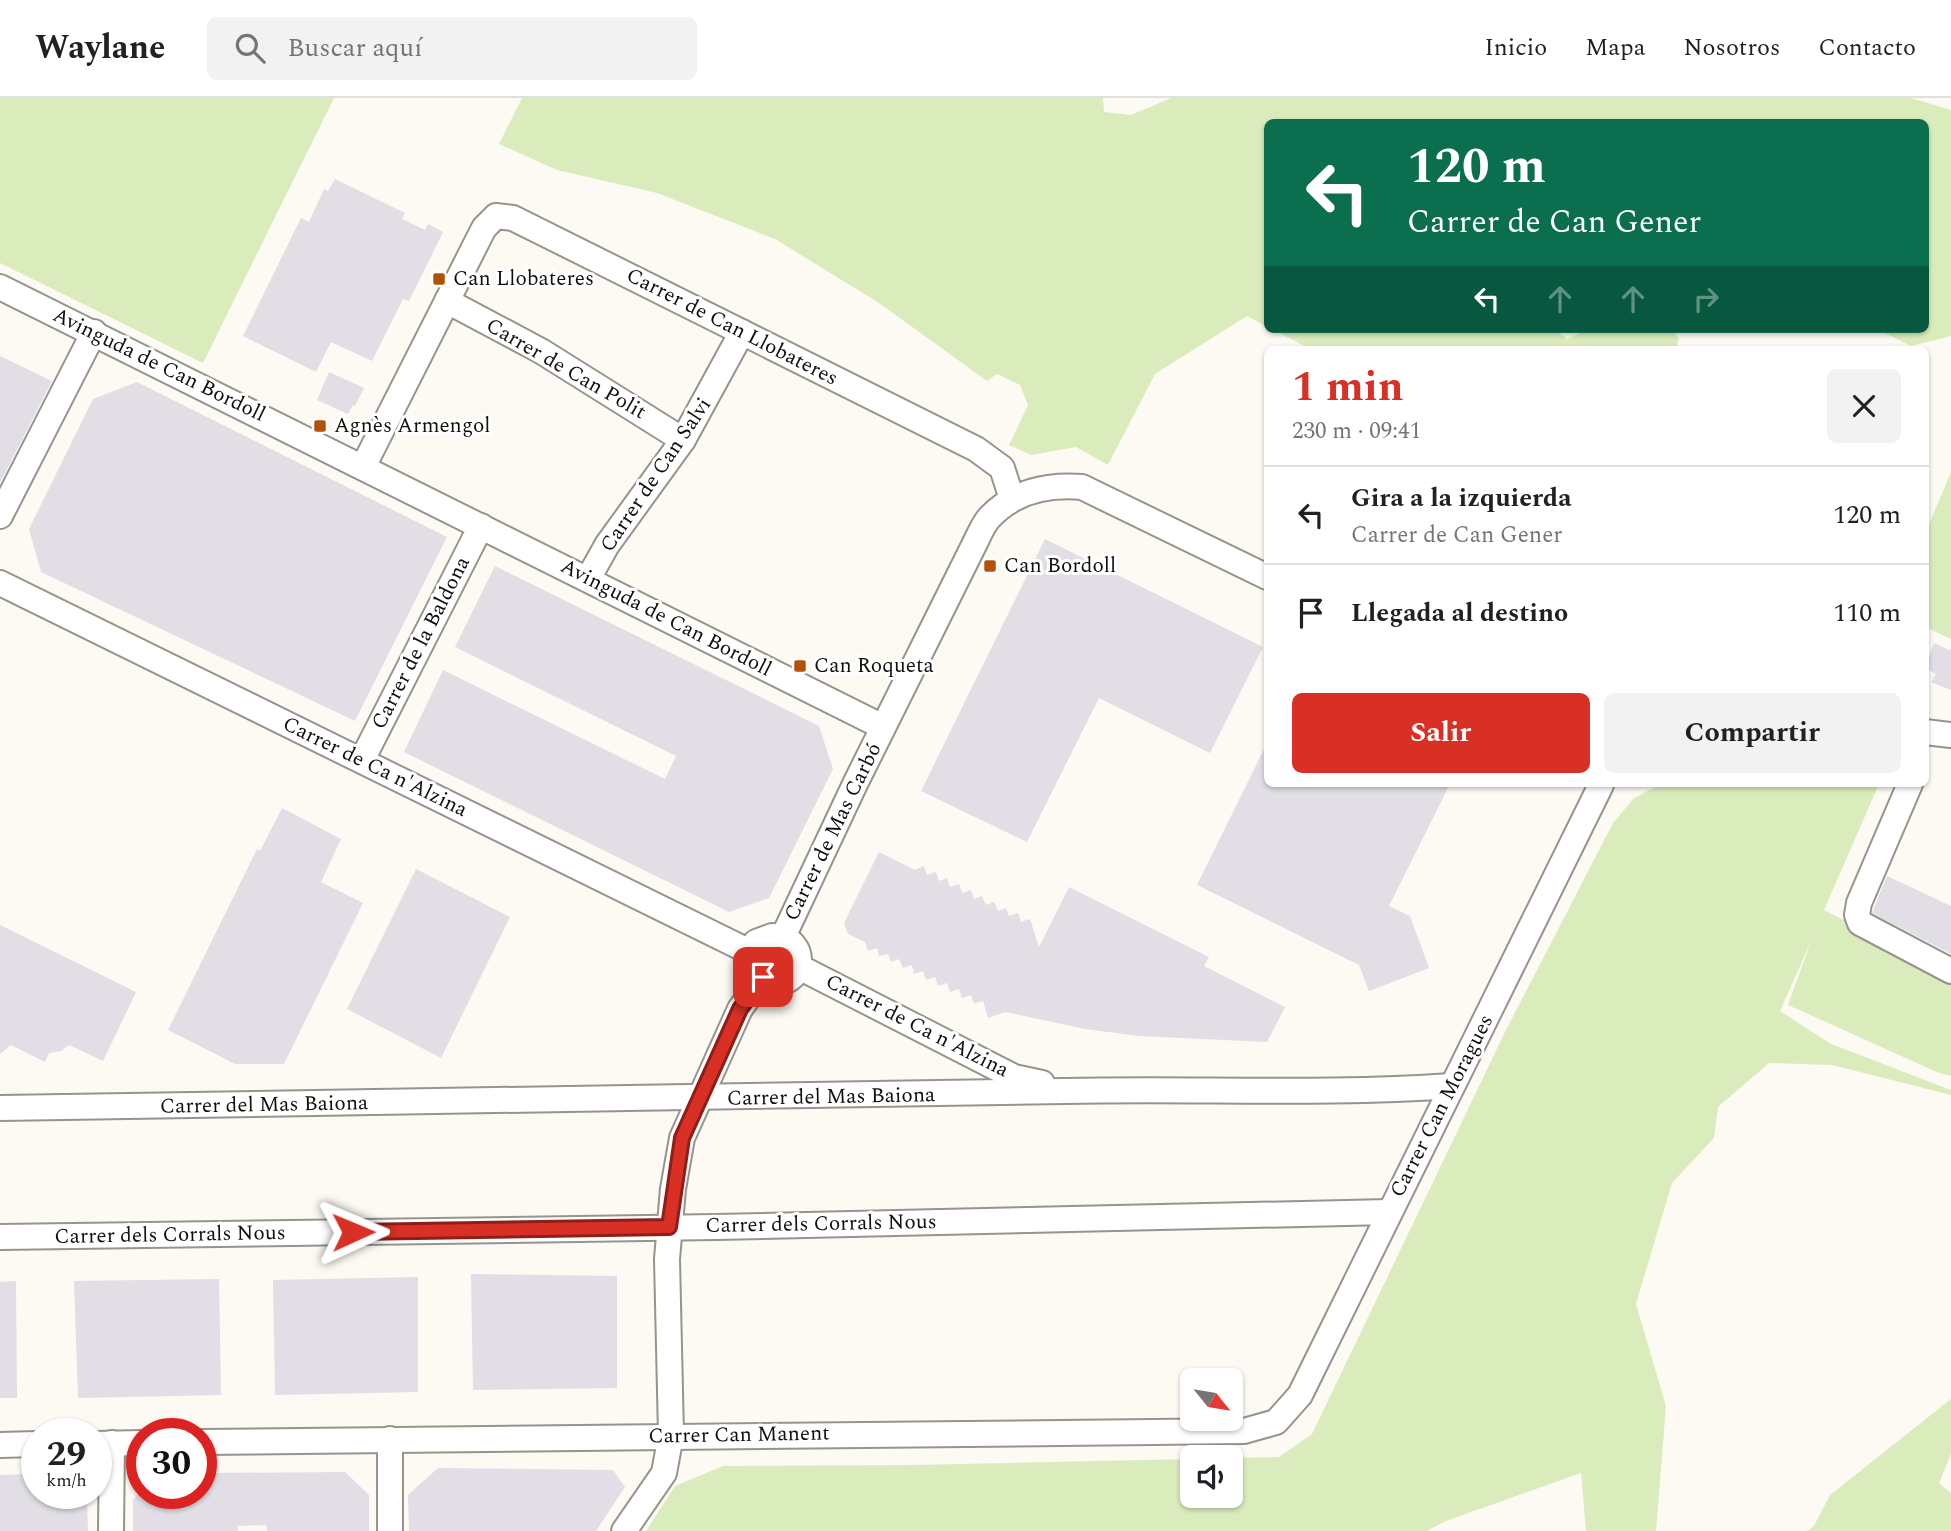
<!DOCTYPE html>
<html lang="es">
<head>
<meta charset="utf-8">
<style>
	:root { --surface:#fff; --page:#f2f2f2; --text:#202124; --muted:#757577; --line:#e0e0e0; --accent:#d93025 }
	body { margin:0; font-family:Spectral,serif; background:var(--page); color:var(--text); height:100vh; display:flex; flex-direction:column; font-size:26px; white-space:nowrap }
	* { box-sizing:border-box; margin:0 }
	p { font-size:23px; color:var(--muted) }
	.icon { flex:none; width:38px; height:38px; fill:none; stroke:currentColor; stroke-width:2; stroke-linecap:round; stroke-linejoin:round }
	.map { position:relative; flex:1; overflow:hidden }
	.sheet { position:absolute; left:1264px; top:248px; width:665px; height:441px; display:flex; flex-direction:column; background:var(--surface); border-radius:10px; box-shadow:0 2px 5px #0004 }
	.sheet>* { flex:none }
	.banner { position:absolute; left:1264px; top:21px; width:665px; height:214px; border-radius:10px; box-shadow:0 2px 5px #0004; background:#0b6e4f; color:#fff; overflow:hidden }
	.needle { width:46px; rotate:120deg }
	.tools { position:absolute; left:1180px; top:1270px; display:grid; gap:14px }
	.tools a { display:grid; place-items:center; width:63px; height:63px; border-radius:10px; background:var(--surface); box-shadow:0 2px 5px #0004; font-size:35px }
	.speed { position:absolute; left:21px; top:1320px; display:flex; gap:14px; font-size:35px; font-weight:700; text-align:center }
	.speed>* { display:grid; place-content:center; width:91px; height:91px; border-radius:50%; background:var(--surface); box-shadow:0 2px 5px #0004; line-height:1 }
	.speed small { font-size:18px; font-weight:400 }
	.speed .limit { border:10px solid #d22; background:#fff; color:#111 }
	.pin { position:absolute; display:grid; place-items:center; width:60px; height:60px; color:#fff; margin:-30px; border-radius:14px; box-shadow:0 4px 10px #0006 }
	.me { position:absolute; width:77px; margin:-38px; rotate:89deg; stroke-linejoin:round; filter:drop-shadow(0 0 5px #0008) }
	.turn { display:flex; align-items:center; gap:24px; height:147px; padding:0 28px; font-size:32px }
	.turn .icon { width:91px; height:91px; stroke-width:2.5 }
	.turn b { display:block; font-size:49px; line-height:60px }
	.lanes { display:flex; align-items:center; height:66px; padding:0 28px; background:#0003; justify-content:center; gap:35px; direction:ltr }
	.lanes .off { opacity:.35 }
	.round { display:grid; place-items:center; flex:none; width:74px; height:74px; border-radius:10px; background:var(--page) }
	.overview { display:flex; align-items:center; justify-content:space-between; height:119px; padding:0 28px }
	h1 { font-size:42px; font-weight:700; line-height:52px; color:var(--accent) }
	.button { display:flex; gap:14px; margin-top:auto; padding:14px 28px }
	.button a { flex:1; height:80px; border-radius:10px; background:var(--accent); color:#fff; font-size:28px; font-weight:700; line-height:80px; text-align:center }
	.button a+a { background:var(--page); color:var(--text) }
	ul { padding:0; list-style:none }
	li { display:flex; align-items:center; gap:21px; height:98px; padding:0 28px; border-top:2px solid var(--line) }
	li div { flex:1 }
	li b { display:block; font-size:26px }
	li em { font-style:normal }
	header { display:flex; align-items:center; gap:42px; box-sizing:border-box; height:98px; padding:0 35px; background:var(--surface); border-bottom:2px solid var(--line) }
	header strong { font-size:33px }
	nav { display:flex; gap:38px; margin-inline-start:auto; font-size:24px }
	.search { width:490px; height:63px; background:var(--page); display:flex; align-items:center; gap:18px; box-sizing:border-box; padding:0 24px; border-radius:10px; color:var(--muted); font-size:26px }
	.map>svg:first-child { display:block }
</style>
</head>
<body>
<header>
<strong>Waylane</strong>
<div class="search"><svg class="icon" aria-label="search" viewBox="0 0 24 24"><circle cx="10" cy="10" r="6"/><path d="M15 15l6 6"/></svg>Buscar aquí</div>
<nav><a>Inicio</a><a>Mapa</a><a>Nosotros</a><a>Contacto</a></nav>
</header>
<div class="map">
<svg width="1951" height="1433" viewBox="0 0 1951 1433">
	<rect width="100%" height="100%" fill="#fcfaf3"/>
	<!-- green -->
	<g fill="#dbecbc">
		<path d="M0 0H334L203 265 0 165Z"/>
		<path d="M522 0H1103L1104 14 1131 17 1171 0H1911L1951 12V238L1911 248 1877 231H1925V24H1267V229L1247 218 1155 276 1108 367 1076 349 1031 357 1009 347 1028 307 1020 287 997 276 987 283 879 205 775 141 657 95 557 72 499 46Z"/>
		<path d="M1272 231H1554L1567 241 1589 231H1671L1679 240 1676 252H1312Z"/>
		<path d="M1951 374V541L1925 529V436Z"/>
		<path d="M1661 686H1879L1824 812 1951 877V978L1939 975 1788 907 1812 841 1780 913 1831 946 1951 992V997L1832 967 1769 965 1718 1009 1714 1040 1672 1085 1636 1206 1666 1308 1656 1433H1586L1581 1375 1446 1423 1427 1433H646L675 1388 723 1368 913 1367 1192 1361V1398H1230V1360L1279 1359 1312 1336 1506 932 1613 725 1634 700Z"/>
		<path d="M1951 1301V1356L1939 1385 1951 1395V1433H1807L1814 1428 1830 1397Z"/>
	</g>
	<!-- building -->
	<g fill="#e1dee5">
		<path d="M335 81 405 115 402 121 425 132 428 126 443 134 409 203 403 201 372 263 331 244 316 274 243 238 301 120 309 124 324 91 328 93Z"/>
		<path d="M0 258 52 283 0 385Z"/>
		<path d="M329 274 364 290 355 308 353 307 348 316 317 302Z"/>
		<path d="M137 284 447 439 355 623 41 474 29 431 93 301Z"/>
		<path d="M1045 441 1263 549 1210 655 1099 600 1027 744 921 693Z"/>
		<path d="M495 468 819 628 833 671 769 800 729 814 404 654 443 572 665 681 676 658 455 549Z"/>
		<path d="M1934 545 1950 552 1951 550V592L1931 584 1936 576 1925 570Z"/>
		<path d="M1267 645V686H1450L1389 808 1410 818 1429 870 1369 893 1359 867 1197 787Z"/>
		<path d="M282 710 341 741 321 784 363 805 284 966H235L168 932 257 751 260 753Z"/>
		<path d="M879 754 915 772 924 768 927 777 936 774 939 783 947 780 950 789 959 786 962 795 971 792 974 801 982 798 986 807 994 804 998 813 1006 810 1009 818 1018 815 1021 824 1030 821 1039 849 1069 789 1209 859 1204 868 1285 909 1267 944 1139 938 1085 931 1005 914 988 920 983 903 974 905 971 897 962 900 959 891 950 894 947 885 938 888 935 879 926 882 923 873 914 876 912 867 903 870 899 861 891 864 888 856 879 858 877 850 868 853 865 844 848 836 844 825Z"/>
		<path d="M416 771 510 819 441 960 347 911Z"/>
		<path d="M1887 778 1951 808V856L1872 815Z"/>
		<path d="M0 827 136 894 103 963 69 947 61 953 49 955 45 964 11 947 0 956Z"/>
		<path d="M471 1176 617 1178V1290L473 1292Z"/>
		<path d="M418 1179V1294L275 1297 273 1182Z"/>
		<path d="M219 1181 221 1297 78 1300 74 1183Z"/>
		<path d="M16 1183 17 1300H0V1184Z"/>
		<path d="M438 1370 613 1372 625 1389 596 1433H409L408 1397Z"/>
		<path d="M345 1374 369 1397V1433H267L266 1427 238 1428V1433H133V1402L139 1395H201V1375Z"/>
		<path d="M37 1376V1395H83L87 1400 88 1433H0V1377Z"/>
	</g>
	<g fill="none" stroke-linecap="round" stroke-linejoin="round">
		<defs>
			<g id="minor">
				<path d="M0 189 883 629"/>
				<path d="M447 203 541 253 683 342"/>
				<path d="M363 369 484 130 496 118 513 120 976 351 1002 370 1012 401"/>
				<path d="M0 418 94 234"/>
				<path d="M588 481 607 447 683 342 742 234"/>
				<path d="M0 485 750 854"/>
				<path d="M1925 634 1951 637"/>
				<path d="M362 662 481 428"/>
				<path d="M1910 686 1859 805 1857 817 1860 825 1951 873"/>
				<path d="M772 838C813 839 803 895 770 882 764 879 757 875 753 869 747 860 750 852 756 844Z"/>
				<path d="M783 839 855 686 975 445C979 437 983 427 989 420 1013 394 1047 386 1082 389L1267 479"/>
				<path d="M799 869 1014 979 1042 985"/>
				<path d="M0 1010C355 1006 710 1002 1065 993 1194 990 1323 997 1451 988"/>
				<path d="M0 1139 716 1129 1389 1114"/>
				<path d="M201 1344 1244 1333 1276 1324 1300 1297 1601 687"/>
				<path d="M97 1346 142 1345"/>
				<path d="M0 1347 37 1346"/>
				<path d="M111 1433 112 1345"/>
				<path d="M390 1433V1341"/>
				<path d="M624 1433 664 1375 671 1337 667 1161 673 1091 682 1040 740 911 763 879"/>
			</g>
		</defs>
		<!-- minor casing -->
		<use href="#minor" stroke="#95948d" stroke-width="28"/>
		<!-- minor -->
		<use href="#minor" stroke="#fff" stroke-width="24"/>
	</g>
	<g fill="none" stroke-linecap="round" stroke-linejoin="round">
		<defs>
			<path id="route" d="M353 1134 669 1129 682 1040 740 911 763 879"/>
		</defs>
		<!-- route casing -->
		<use href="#route" stroke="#8d1f18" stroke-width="18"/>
		<!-- route -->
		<use href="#route" stroke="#d93025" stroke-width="12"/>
	</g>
	<!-- markers -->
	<g fill="#b15206" stroke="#fff" stroke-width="2.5">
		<rect x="432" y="174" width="14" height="14" rx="3.5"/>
		<rect x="313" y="321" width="14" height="14" rx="3.5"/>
		<rect x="983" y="461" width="14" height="14" rx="3.5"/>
		<rect x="793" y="561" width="14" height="14" rx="3.5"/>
	</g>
	<g text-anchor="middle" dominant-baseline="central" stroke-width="6" stroke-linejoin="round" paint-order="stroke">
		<!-- poi labels -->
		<g font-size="21" fill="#0f0f0c" stroke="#fff" text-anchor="start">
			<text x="453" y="181">Can Llobateres</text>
			<text x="334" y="328">Agnès Armengol</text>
			<text x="1004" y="468">Can Bordoll</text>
			<text x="814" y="568">Can Roqueta</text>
		</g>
		<!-- street labels -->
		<g font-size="21" fill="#0f0f0c" stroke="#fff">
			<text transform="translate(732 229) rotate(27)">Carrer de Can Llobateres</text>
			<text transform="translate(159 267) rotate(26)">Avinguda de Can Bordoll</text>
			<text transform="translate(566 271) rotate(30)">Carrer de Can Polit</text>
			<text transform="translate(656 377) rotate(-56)">Carrer de Can Salvi</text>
			<text transform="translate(666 520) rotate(27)">Avinguda de Can Bordoll</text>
			<text transform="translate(421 545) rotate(-63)">Carrer de la Baldona</text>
			<text transform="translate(375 669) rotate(26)">Carrer de Ca n'Alzina</text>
			<text transform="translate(833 734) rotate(-64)">Carrer de Mas Carbó</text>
			<text transform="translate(917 928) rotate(27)">Carrer de Ca n'Alzina</text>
			<text transform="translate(831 999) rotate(-1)">Carrer del Mas Baiona</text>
			<text transform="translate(264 1007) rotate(-1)">Carrer del Mas Baiona</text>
			<text transform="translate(1442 1008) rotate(-63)">Carrer Can Moragues</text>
			<text transform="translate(821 1126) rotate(-1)">Carrer dels Corrals Nous</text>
			<text transform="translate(170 1137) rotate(-1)">Carrer dels Corrals Nous</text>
			<text transform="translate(739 1337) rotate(-1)">Carrer Can Manent</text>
		</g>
	</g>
</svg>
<div class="tools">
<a><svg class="needle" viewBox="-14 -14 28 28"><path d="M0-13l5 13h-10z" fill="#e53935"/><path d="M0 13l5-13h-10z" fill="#757577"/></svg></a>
<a><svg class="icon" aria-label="sound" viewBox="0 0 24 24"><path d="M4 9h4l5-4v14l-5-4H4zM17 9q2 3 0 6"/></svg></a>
</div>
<div class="speed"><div>29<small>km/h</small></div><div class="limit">30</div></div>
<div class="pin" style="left:763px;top:879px;background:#d93025"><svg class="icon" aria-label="arrive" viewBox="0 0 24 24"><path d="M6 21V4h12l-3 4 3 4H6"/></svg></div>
<svg class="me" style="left:353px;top:1134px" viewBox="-20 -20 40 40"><path d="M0-17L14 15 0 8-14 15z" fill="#d93025" stroke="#fff" stroke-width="4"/></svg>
<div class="banner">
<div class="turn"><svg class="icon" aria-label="left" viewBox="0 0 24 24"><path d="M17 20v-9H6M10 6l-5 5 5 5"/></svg><div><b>120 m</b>Carrer de Can Gener</div></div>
<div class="lanes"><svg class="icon" aria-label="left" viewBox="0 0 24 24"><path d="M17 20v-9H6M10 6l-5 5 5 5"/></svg><svg class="icon off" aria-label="ahead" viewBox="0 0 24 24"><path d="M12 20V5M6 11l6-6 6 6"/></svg><svg class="icon off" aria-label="ahead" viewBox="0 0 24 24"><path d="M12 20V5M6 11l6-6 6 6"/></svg><svg class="icon off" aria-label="right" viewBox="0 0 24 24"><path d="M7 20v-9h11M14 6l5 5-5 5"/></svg></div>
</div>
<section class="sheet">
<div class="overview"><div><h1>1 min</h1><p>230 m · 09:41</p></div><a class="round"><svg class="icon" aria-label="close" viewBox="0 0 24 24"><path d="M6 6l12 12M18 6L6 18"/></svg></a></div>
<ul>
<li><svg class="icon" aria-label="left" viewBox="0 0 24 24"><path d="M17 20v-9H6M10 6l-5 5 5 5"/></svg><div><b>Gira a la izquierda</b><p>Carrer de Can Gener</p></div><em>120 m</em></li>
<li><svg class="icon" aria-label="arrive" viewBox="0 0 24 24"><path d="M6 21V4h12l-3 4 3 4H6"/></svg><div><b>Llegada al destino</b></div><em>110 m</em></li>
</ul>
<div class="button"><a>Salir</a><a>Compartir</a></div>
</section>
</div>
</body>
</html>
